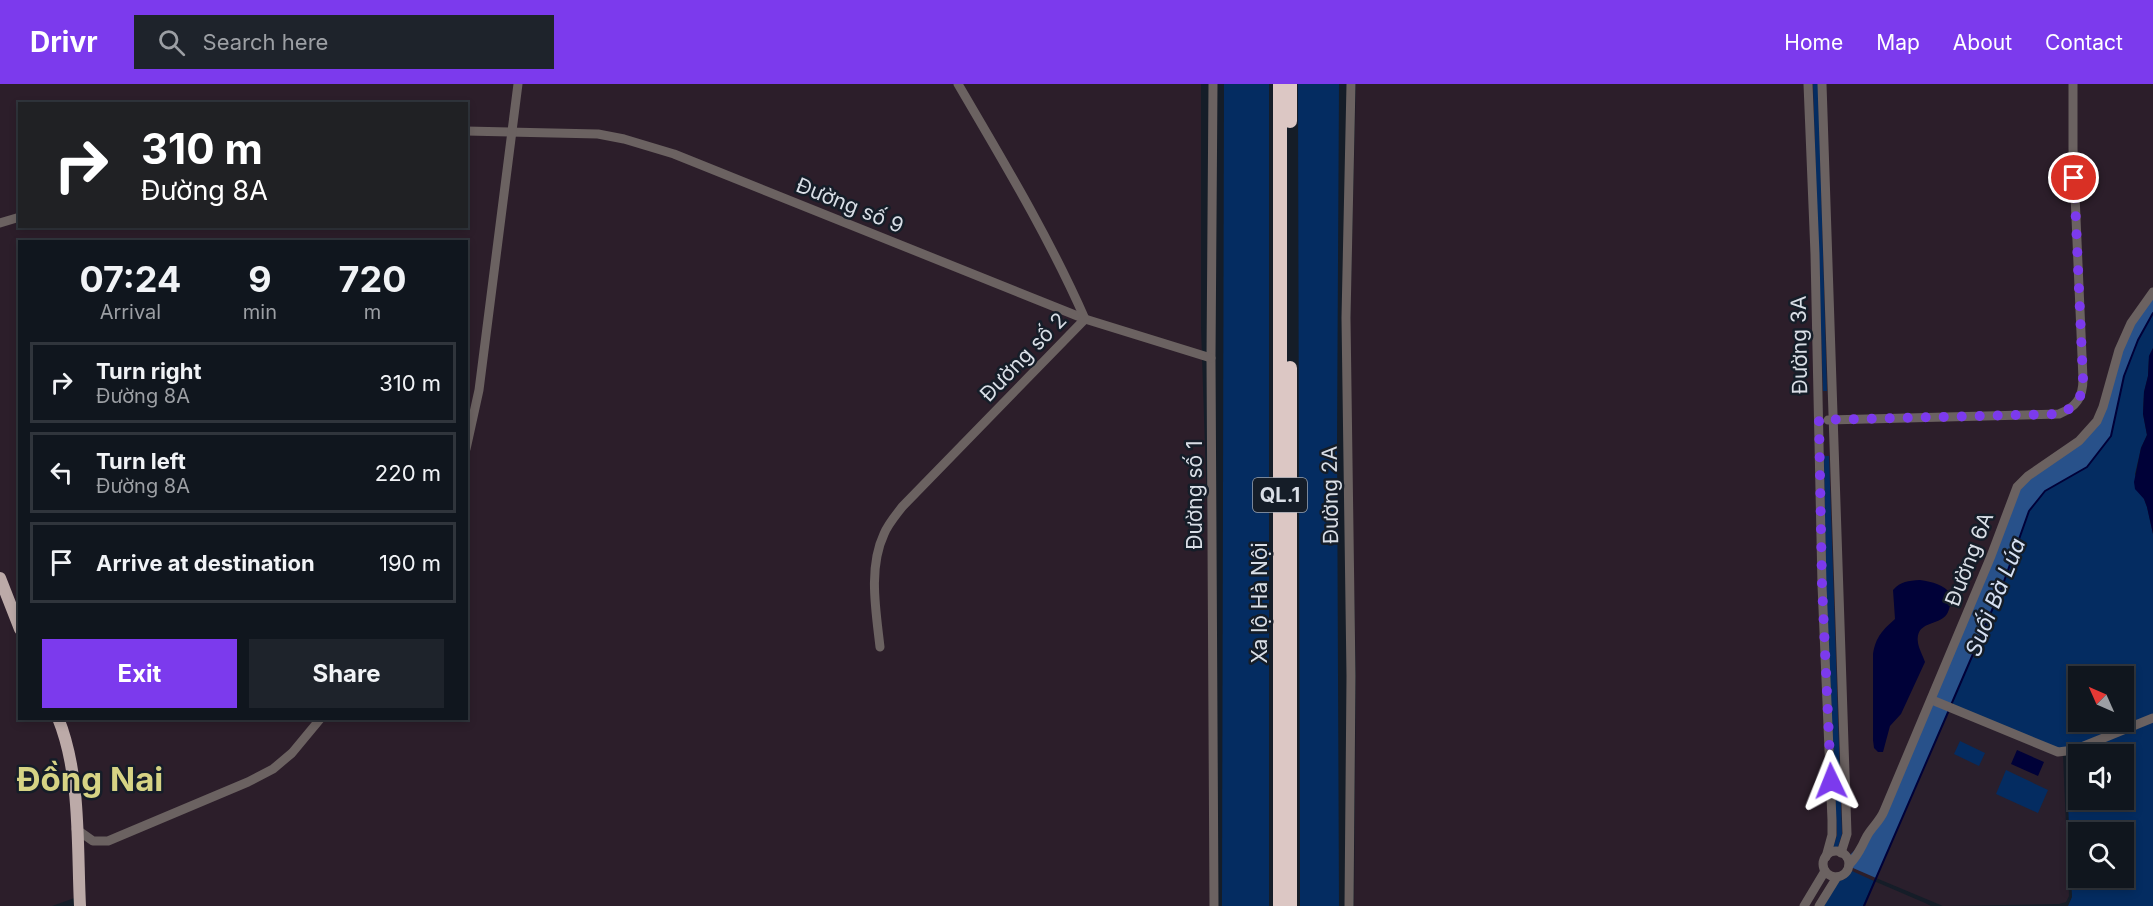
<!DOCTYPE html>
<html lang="en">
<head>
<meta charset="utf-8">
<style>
	:root { --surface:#10161e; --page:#1e232b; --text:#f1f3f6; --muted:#9c9fa4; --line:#30353c; --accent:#7c3aed }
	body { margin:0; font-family:Inter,sans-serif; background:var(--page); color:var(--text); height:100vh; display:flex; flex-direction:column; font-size:22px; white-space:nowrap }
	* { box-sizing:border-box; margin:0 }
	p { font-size:20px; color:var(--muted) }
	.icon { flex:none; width:33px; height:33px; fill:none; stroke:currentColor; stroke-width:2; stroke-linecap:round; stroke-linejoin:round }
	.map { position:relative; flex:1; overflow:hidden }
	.drawer { position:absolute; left:18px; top:156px; width:450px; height:480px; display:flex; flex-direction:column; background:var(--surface); border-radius:0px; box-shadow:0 3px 9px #0003,0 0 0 2px var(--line) }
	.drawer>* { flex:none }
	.banner { position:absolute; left:18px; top:18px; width:450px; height:126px; border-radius:0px; box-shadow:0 3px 9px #0003,0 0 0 2px var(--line); background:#202124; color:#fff; overflow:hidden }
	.needle { width:39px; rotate:315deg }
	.tools { position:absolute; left:2068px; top:582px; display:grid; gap:12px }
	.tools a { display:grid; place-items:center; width:66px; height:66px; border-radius:0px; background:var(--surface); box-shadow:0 3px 9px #0003,0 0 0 2px var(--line); font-size:30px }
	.pin { position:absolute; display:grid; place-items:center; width:51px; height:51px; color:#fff; margin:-26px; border:3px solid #fff; border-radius:50%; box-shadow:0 2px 6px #0007 }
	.me { position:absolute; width:66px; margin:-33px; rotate:358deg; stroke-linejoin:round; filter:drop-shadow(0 0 4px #0008) }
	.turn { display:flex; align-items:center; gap:21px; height:126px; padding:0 24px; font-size:27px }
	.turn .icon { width:78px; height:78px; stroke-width:2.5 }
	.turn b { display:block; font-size:42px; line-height:51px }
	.eta { display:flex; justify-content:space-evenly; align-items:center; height:102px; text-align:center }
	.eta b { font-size:36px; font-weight:700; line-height:42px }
	.cta { display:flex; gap:12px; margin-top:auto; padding:12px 24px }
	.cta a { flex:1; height:69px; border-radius:0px; background:var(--accent); color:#fff; font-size:24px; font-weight:700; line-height:69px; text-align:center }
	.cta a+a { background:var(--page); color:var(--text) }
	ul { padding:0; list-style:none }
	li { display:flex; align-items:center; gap:18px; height:81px; margin:0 12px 9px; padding:0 12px; border:3px solid var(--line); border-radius:0px }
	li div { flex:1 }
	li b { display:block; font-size:22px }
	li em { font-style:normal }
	header { display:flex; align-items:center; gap:36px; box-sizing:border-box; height:84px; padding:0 30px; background:var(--accent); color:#fff }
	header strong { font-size:28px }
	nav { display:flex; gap:33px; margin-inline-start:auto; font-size:21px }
	.search { width:420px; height:54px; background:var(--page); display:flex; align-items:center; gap:15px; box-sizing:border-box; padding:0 21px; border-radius:0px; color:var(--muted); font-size:22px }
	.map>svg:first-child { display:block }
</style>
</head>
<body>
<header>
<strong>Drivr</strong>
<div class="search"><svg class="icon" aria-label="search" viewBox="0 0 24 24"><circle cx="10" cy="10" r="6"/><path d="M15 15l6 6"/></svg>Search here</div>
<nav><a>Home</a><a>Map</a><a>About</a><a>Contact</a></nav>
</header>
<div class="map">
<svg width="2153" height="822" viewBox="0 0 2153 822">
	<rect width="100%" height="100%" fill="#151d28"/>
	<!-- industrial -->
	<g fill="#2c1e2a" fill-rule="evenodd">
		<path d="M0 0H1201V243L1210 513 1211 822H84L83 811 52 822H0ZM20 20H466V142H20ZM20 158H466V634H20Z"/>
		<path d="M1356 0H2153V229L1971 573 1874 797 1851 788 1824 822H1354L1356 590 1349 281Z"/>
	</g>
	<!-- education -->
	<g fill="#2a1f2c">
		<path d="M1949 626 2063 671 2069 812 2066 818 2059 820 1943 822 1876 794Z"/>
		<path d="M1874 797 1925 819 1931 822H1864Z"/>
	</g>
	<!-- green -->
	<g fill="#042c61" fill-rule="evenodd">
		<path d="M1224 0H1269V822H1222Z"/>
		<path d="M1298 0H1339L1337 357 1339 822H1300Z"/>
		<path d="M1813 0H1818L1827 307H1823Z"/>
		<path d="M2153 229V264L2149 272 2148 292 2144 308 2143 330 2147 351 2141 364 2135 390 2147 423 2153 450V822H2068L2072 813 2066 671 1951 621 2002 503 2029 427 2045 407 2064 395 2111 352 2124 292 2138 256ZM2079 592H2124V638H2079ZM2079 670H2124V716H2079ZM2079 748H2124V794H2079Z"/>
		<path d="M1824 372H1829L1842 750 1838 763 1833 764 1837 751 1826 501Z"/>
		<path d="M1960 657 1985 669 1979 682 1954 670Z"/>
		<path d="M2006 686 2048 706 2038 729 1996 710Z"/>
		<path d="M1852 787 1874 797 1863 822H1824L1839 797 1845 795Z"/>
	</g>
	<!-- forest -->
	<path fill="#28518a" d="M2153 212V229L2138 256 2124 292 2111 352 2087 383 2045 407 2029 427 2002 503 1876 794 1853 784 1850 771 1869 752 2019 404 2093 347 2121 266 2133 241Z"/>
	<!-- water -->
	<g fill="#000138">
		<path d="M2153 264V450L2147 423 2144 415 2135 405 2134 398 2141 364 2147 351 2143 330 2144 308 2148 292 2149 272Z"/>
		<path d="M1920 496C1933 498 1943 500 1952 511 1951 517 1950 525 1947 530 1938 543 1915 536 1918 559 1919 565 1923 572 1925 578L1901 630 1890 642 1883 668H1878L1874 664 1873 656V570C1876 552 1883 546 1895 535L1893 506C1901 497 1908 497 1920 496Z"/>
		<path d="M2017 666 2044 678 2038 692 2011 680Z"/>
	</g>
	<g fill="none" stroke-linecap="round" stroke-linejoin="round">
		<!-- stream -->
		<g stroke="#000138" stroke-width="2">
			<path d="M1951 621 2002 503 2029 427 2045 407 2087 383 2111 352 2124 292 2138 256 2153 229"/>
			<path d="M1864 822 1949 626"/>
		</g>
		<!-- minor -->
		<g stroke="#6b6261" stroke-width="9">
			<path d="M1213 0 1211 274 1214 822"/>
			<path d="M1808 0 1815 170 1822 501 1832 736V751L1826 773"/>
			<path d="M1822 0 1847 750 1841 769"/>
			<path d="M466 47 598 50 624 55 674 70 1085 235 1211 274"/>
			<path d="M0 139 20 133"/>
			<path d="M1828 336 2059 330C2076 323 2083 314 2083 295L2073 65V0"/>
			<path d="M466 365 479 306 518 0"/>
			<path d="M880 563C876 527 868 484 884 450 888 440 896 431 902 423L1085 235C1049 153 1003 77 958 0"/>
			<path d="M1932 616 2058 668 2074 666 2153 634"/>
			<path d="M76 745 93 757H108L248 698 273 685 292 669 321 634"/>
			<circle cx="1836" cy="780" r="13"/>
			<path d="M1849 781C1860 769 1860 765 1867 752 1872 743 1880 737 1884 727L1991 472 2017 403 2028 392 2079 357 2097 337 2103 323 2119 266 2131 239 2153 208"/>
			<path d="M1349 822 1351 592 1346 234 1351 0"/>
			<path d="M1804 822 1825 787"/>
			<path d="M1819 822 1837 793"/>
		</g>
		<!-- major -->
		<g stroke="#bcaaa8" stroke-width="12">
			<path d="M0 494 20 545"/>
			<path d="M58 634C81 690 77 762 80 822"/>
		</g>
		<!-- highway -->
		<g stroke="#dcc7c4" stroke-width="14">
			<path d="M1290 37V0"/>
			<path d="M1290 284V822"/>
			<path d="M1280 822V0"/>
		</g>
	</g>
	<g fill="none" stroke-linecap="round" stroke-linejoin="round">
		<!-- route -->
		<path stroke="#7c3aed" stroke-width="10" stroke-dasharray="0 18" d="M1831 697 1822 501 1819 336 2059 330C2076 323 2083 314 2083 295L2074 94"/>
	</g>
	<g text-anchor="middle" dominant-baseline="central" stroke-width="5" stroke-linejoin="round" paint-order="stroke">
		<!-- shield labels -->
		<rect fill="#151d28" stroke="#9ea4ad" stroke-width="1.5" x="1253" y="394" width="54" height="34" rx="4.5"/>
		<g font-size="20" font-weight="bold" fill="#d9dee6">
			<text x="1280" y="411">QL.1</text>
		</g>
		<!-- street labels -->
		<g font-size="21" fill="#d9dee6" stroke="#151d28">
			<text transform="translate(850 121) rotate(22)">Đường số 9</text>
			<text transform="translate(1799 261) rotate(-91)">Đường 3A</text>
			<text transform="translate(1023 273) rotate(-46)">Đường số 2</text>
			<text transform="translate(1194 411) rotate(-90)">Đường số 1</text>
			<text transform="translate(1330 411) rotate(-91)">Đường 2A</text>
			<text transform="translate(1969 475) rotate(-69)">Đường 6A</text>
			<text transform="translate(1259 519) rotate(-90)">Xa lộ Hà Nội</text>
		</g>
		<!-- water labels -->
		<g font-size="22" font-style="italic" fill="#d7e1f3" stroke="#151d28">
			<text transform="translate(1995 513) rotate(-68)">Suối Bà Lúa</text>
		</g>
		<!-- town labels -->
		<g font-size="33" font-weight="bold" fill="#d6d384" stroke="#151d28">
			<text x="90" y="695">Đồng Nai</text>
		</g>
	</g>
</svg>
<div class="tools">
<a><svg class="needle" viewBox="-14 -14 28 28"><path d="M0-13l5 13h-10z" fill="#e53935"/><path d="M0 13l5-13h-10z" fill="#9c9fa4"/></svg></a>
<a><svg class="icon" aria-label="sound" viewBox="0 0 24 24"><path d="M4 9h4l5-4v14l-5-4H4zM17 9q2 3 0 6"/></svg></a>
<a><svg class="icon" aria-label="search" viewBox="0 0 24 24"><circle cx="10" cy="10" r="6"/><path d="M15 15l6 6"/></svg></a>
</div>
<div class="pin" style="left:2074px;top:94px;background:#d93025"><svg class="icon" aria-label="arrive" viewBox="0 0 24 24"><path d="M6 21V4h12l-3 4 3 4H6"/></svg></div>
<svg class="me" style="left:1831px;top:697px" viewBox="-20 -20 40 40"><path d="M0-17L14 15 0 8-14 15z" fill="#7c3aed" stroke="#fff" stroke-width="4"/></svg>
<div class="banner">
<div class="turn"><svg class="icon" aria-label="right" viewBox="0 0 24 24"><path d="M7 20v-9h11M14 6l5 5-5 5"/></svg><div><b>310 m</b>Đường 8A</div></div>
</div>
<section class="drawer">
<div class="eta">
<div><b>07:24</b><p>Arrival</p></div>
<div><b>9</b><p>min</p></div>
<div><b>720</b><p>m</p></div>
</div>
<ul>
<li><svg class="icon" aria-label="right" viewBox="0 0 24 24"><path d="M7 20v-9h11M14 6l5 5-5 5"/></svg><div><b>Turn right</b><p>Đường 8A</p></div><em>310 m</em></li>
<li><svg class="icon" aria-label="left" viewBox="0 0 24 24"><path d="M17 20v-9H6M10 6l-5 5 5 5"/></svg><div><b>Turn left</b><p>Đường 8A</p></div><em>220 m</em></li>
<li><svg class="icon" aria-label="arrive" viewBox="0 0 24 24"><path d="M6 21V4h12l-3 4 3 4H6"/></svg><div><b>Arrive at destination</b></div><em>190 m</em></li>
</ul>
<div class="cta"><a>Exit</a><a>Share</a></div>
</section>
</div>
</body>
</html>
